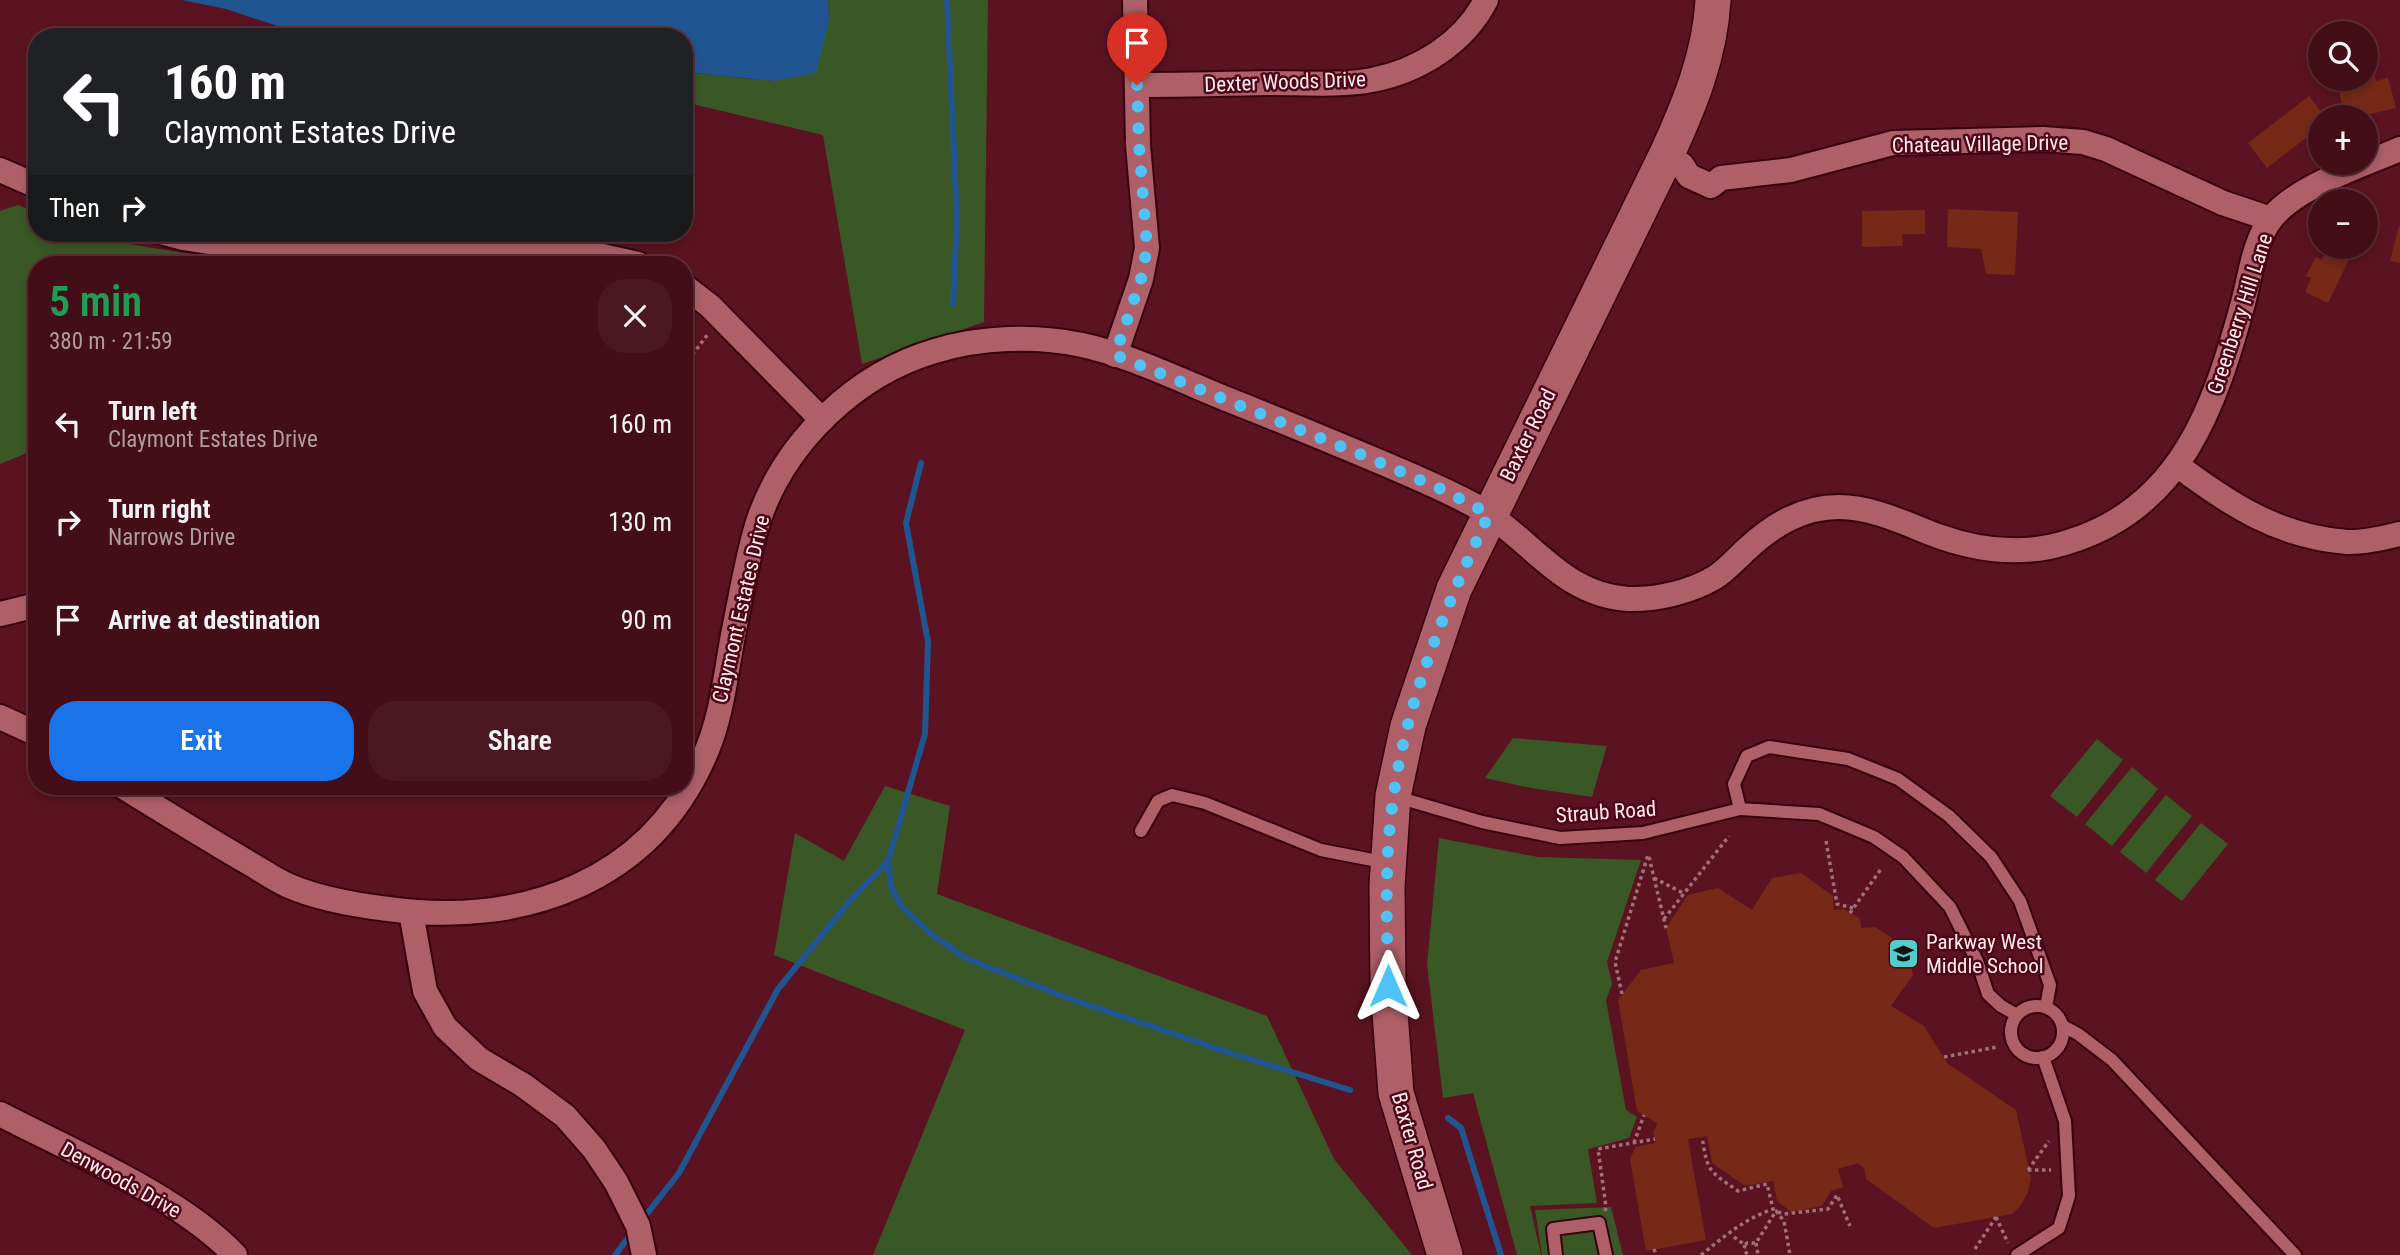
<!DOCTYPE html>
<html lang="en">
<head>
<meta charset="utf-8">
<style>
	:root { --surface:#440e19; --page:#4b1722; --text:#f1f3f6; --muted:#af9ca2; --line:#5c2e38; --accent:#1a73e8 }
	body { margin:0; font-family:"Roboto Condensed",sans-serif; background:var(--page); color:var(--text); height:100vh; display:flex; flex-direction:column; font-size:26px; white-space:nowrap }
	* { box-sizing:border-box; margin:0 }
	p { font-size:23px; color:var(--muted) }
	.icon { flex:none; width:38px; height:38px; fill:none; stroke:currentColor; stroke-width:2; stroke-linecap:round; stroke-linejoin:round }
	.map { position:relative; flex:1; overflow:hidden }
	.drawer { position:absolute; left:28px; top:256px; width:665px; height:539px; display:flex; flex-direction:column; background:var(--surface); border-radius:28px; box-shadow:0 4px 10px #0003,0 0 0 2px var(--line) }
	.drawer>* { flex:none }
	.hud { position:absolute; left:28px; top:28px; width:665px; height:214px; border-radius:28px; box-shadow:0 4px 10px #0003,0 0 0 2px var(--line); background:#202124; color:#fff; overflow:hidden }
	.tools { position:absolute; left:2308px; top:21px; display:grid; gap:14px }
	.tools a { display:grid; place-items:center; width:70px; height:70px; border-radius:50%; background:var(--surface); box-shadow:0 4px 10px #0003,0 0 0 2px var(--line); font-size:35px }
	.pin { position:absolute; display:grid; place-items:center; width:60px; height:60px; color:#fff; margin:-72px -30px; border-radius:50% 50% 50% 0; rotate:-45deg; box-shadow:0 0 7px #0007 }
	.pin .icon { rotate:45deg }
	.me { position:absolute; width:77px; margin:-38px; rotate:0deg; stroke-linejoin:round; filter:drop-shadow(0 0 5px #0008) }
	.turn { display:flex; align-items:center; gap:24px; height:147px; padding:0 21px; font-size:32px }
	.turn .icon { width:91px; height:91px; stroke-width:2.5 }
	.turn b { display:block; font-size:49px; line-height:60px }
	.then { display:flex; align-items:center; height:66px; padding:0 21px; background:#0003; gap:14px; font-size:26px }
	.round { display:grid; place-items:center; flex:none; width:74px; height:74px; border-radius:28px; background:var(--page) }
	.summary { display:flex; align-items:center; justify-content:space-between; height:119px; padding:0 21px }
	h1 { font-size:42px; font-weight:600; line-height:52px; color:#1e9e55 }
	.button { display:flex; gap:14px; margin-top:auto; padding:14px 21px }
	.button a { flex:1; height:80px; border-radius:28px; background:var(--accent); color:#fff; font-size:28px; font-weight:600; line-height:80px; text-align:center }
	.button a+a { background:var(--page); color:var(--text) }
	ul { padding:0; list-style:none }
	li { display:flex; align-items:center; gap:21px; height:98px; padding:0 21px }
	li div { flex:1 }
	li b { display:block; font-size:26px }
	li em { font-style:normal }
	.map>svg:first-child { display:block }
</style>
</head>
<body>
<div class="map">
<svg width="2400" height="1255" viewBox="0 0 2400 1255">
	<rect width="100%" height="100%" fill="#5b1321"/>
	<!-- green -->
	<g fill="#3a5825">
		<path d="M828 0H988L984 322 862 364 823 135 684 102V72L774 81 829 21Z"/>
		<path d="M18 205 37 213V233H89L110 241 252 264H37V449L0 464V211Z"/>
		<path d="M1513 738 1607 746 1592 797 1531 788 1485 778Z"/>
		<path d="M2097 739 2123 760 2077 817 2050 796Z"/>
		<path d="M2132 767 2158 789 2112 846 2085 824Z"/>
		<path d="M885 786 950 806 937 894 1267 1016 1334 1159 1412 1255H873L965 1030 774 955 795 833 844 861Z"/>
		<path d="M2166 795 2192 816 2146 873 2120 852Z"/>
		<path d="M2201 823 2228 844 2182 901 2155 880Z"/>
		<path d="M1439 838 1538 857 1641 860 1607 962 1612 984 1606 1000 1626 1110 1637 1117 1629 1138 1588 1149 1597 1203 1530 1206 1541 1255H1517L1473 1093 1443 1098 1427 964Z"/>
		<path d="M1611 1207 1623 1255H1542L1535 1210Z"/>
	</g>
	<!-- water -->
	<path fill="#215591" d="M182 0H828L829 21 816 73 774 81 684 72V37H311L226 9Z"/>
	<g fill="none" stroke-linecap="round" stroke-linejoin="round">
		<!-- stream -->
		<g stroke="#215591" stroke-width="6">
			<path d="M947 0 957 220 953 304"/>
			<path d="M921 463 906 523 928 642 925 734 888 861 891 887 902 907 931 934 965 958 1065 997 1221 1050 1350 1090"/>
			<path d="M1448 1118 1461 1128 1501 1255"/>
			<path d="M642 1220 679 1173 778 989 848 903 888 861"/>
			<path d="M615 1255 631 1234"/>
		</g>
	</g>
	<!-- building -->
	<g fill="#762917">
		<path d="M2373 66 2376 81 2388 78 2396 108 2358 117H2345L2336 79H2366V68Z"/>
		<path d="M2309 96 2325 117H2320V127L2267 168 2248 143Z"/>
		<path d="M1948 209 2018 212 2015 275 1986 274 1981 249 1947 247Z"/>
		<path d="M1925 210V234H1902L1903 246 1862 247V211Z"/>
		<path d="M2399 226H2400V263L2390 261Z"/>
		<path d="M2328 247H2339L2352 253 2328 303 2305 292 2311 278 2306 276 2316 257 2322 260Z"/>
		<path d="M1801 873 1833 896 1834 910 1844 909 1860 919 1861 928 1875 927 1908 948 1913 975 1891 1006 1924 1026 1947 1063 2016 1110 2031 1179 2027 1194 2021 1205 2012 1214 1934 1228 1866 1179 1864 1168 1858 1163 1838 1169 1843 1187 1831 1191 1822 1206 1791 1212 1777 1201 1773 1181 1745 1186 1712 1163 1707 1136 1702 1137 1688 1139 1706 1240 1646 1251 1630 1160 1635 1147 1655 1143 1653 1131 1658 1124 1637 1111 1618 1000 1641 970 1674 963 1666 928 1688 895 1718 888 1752 910 1772 878Z"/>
	</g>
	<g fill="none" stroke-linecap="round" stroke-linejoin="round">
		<defs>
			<g id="lane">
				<path d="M1397 797 1482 822 1560 838 1643 833 1740 809"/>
				<path d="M1141 831 1158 801 1172 795 1205 803 1321 850 1388 863"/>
				<circle cx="2037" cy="1032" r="26"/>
				<path d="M2017 1015 2001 1006 1988 994 1977 961 1950 907 1903 857 1874 837 1819 814 1740 809 1734 784 1747 756 1769 747 1848 759 1898 779 1949 816 1991 857 2020 901 2050 985 2046 1007"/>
				<path d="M2063 1026 2078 1034 2112 1060 2295 1255"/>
				<path d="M1556 1255 1553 1229 1599 1223 1606 1255"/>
				<path d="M2017 1255 2059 1228 2069 1196 2065 1121 2043 1057"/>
			</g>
			<g id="street">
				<path d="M1137 85C1182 85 1226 84 1271 83 1302 83 1341 86 1372 80 1419 71 1464 43 1486 0"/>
				<path d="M1666 156 1682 165 1689 176 1711 186 1721 178 1791 170 1893 143 2043 139 2083 142 2106 149 2223 203 2271 219"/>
				<path d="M0 170 37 186"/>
				<path d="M164 233 183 238 262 250 589 253 638 264"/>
				<path d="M684 286 710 306 822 420"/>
				<path d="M1115 355 1141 279 1147 248 1138 145 1135 0"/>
				<path d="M2177 465C2229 504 2279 537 2347 542 2363 543 2384 538 2400 534"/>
				<path d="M0 614 37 605"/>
				<path d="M0 717 37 734"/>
				<path d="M122 786C164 812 206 838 249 863 261 870 274 879 287 885 318 899 355 905 388 909 522 927 652 883 707 750 722 714 726 673 733 635 741 597 747 556 759 519 786 441 856 374 935 351 980 337 1035 335 1082 345 1130 355 1188 384 1234 402 1285 422 1335 443 1385 464 1417 478 1449 491 1479 508 1531 539 1562 595 1628 599 1656 600 1690 592 1714 578 1726 571 1736 559 1747 549 1773 525 1802 507 1839 507 1873 507 1906 524 1938 536 1980 551 2025 556 2068 542 2181 508 2215 406 2243 303 2250 277 2254 241 2271 219 2295 187 2363 165 2400 149"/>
				<path d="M411 912 425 991 445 1027 479 1059 523 1085 565 1116 594 1149 616 1182 638 1226 644 1255"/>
				<path d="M0 1114C73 1152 178 1196 235 1255"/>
			</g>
			<path id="secondary" d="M1445 1255 1396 1093 1388 986 1387 886 1393 796 1408 726 1454 589 1666 156C1689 106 1710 56 1713 0"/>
		</defs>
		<!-- lane casing -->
		<use href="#lane" stroke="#37020e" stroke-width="16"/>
		<!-- street casing -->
		<use href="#street" stroke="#37020e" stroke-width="28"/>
		<!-- secondary casing -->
		<use href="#secondary" stroke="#37020e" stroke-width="38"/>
		<!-- path -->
		<g stroke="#a17078" stroke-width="3.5" stroke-dasharray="3.5 3.5" stroke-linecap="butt">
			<path d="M684 366 708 334"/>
			<path d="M1826 841 1837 904 1853 908"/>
			<path d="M1649 857 1666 928"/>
			<path d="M1654 878 1683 893"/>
			<path d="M1850 913 1881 869"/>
			<path d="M1664 919 1729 836"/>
			<path d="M1622 994 1615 962 1648 855"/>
			<path d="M1944 1057 1997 1047"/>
			<path d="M1634 1143 1644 1115"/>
			<path d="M2028 1170 2049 1141"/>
			<path d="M2028 1170H2051"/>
			<path d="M1605 1211 1606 1207 1598 1149 1655 1139"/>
			<path d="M1778 1212 1784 1214 1828 1209 1837 1195 1850 1226"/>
			<path d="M1996 1217 2008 1243"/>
			<path d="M1734 1237 1745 1245 1747 1243H1756L1776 1211 1784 1221 1790 1255"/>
			<path d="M1756 1243 1758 1255"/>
			<path d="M1745 1245 1744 1250 1748 1255"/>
			<path d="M1654 1249 1656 1255"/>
			<path d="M1975 1249 1996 1217"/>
			<path d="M1701 1255C1725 1236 1744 1219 1773 1209L1767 1184 1738 1191C1708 1170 1708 1173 1702 1137"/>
		</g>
		<!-- lane -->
		<use href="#lane" stroke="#ae5f67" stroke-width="12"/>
		<!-- street -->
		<use href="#street" stroke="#ae5f67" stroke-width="24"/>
		<!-- secondary -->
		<use href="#secondary" stroke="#ae5f67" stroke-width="35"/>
	</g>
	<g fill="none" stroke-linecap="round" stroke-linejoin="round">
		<!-- route -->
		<path stroke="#4fc3f7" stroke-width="12" stroke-dasharray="0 21.6" d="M1137 85 1139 145 1147 248 1141 279 1115 355 1372 459 1443 490 1489 514C1447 604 1406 700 1393 800 1384 861 1387 924 1388 986"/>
	</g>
	<!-- icons -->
	<defs>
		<symbol id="school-square" viewBox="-11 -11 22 22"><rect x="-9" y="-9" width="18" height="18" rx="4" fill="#52cdcc" stroke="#4e0618"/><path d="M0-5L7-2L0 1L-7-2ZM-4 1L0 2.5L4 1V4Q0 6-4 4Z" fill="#111"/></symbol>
	</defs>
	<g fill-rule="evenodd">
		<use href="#school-square" x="1886" y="936" width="35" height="35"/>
	</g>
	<g text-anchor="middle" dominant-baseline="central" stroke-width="5" stroke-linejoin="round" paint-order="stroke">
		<!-- street labels -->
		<g font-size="21" fill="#ffeced" stroke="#4e0618">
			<text transform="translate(1285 82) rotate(-2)">Dexter Woods Drive</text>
			<text transform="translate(1980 144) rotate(-1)">Chateau Village Drive</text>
			<text transform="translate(2240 314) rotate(-72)">Greenberry Hill Lane</text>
			<text transform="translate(1528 435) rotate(-64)">Baxter Road</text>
			<text transform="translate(741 609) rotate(-77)">Claymont Estates Drive</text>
			<text transform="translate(1606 812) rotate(-4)">Straub Road</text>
			<text transform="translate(1412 1141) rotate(74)">Baxter Road</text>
			<text transform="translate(121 1180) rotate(29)">Denwoods Drive</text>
		</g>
		<!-- poi labels -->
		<g font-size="21" fill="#ffeced" stroke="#4e0618" text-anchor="start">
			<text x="1926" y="942">Parkway West<tspan x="1926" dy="24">Middle School</tspan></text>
		</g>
	</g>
</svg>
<div class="tools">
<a><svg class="icon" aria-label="search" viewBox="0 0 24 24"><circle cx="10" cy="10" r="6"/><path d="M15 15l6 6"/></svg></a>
<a>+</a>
<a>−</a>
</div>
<div class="pin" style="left:1137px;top:85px;background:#d93025"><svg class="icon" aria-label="arrive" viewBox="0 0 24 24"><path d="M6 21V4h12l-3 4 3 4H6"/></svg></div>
<svg class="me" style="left:1388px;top:986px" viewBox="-20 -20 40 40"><path d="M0-17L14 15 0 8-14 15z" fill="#4fc3f7" stroke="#fff" stroke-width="4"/></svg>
<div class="hud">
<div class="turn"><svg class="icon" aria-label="left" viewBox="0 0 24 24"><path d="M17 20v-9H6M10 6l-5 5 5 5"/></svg><div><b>160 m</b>Claymont Estates Drive</div></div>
<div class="then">Then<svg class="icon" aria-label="right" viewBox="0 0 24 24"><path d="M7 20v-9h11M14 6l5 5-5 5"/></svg></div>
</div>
<section class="drawer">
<div class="summary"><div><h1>5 min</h1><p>380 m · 21:59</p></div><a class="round"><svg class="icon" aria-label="close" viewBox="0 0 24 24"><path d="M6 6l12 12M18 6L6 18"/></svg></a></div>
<ul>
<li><svg class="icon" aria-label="left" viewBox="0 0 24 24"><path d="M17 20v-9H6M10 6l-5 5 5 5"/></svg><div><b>Turn left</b><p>Claymont Estates Drive</p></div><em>160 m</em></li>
<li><svg class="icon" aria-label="right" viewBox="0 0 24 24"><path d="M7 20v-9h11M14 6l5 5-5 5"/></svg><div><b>Turn right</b><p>Narrows Drive</p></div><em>130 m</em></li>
<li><svg class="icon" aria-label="arrive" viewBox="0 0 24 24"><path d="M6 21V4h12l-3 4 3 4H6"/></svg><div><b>Arrive at destination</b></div><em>90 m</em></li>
</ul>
<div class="button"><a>Exit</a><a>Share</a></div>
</section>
</div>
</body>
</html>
